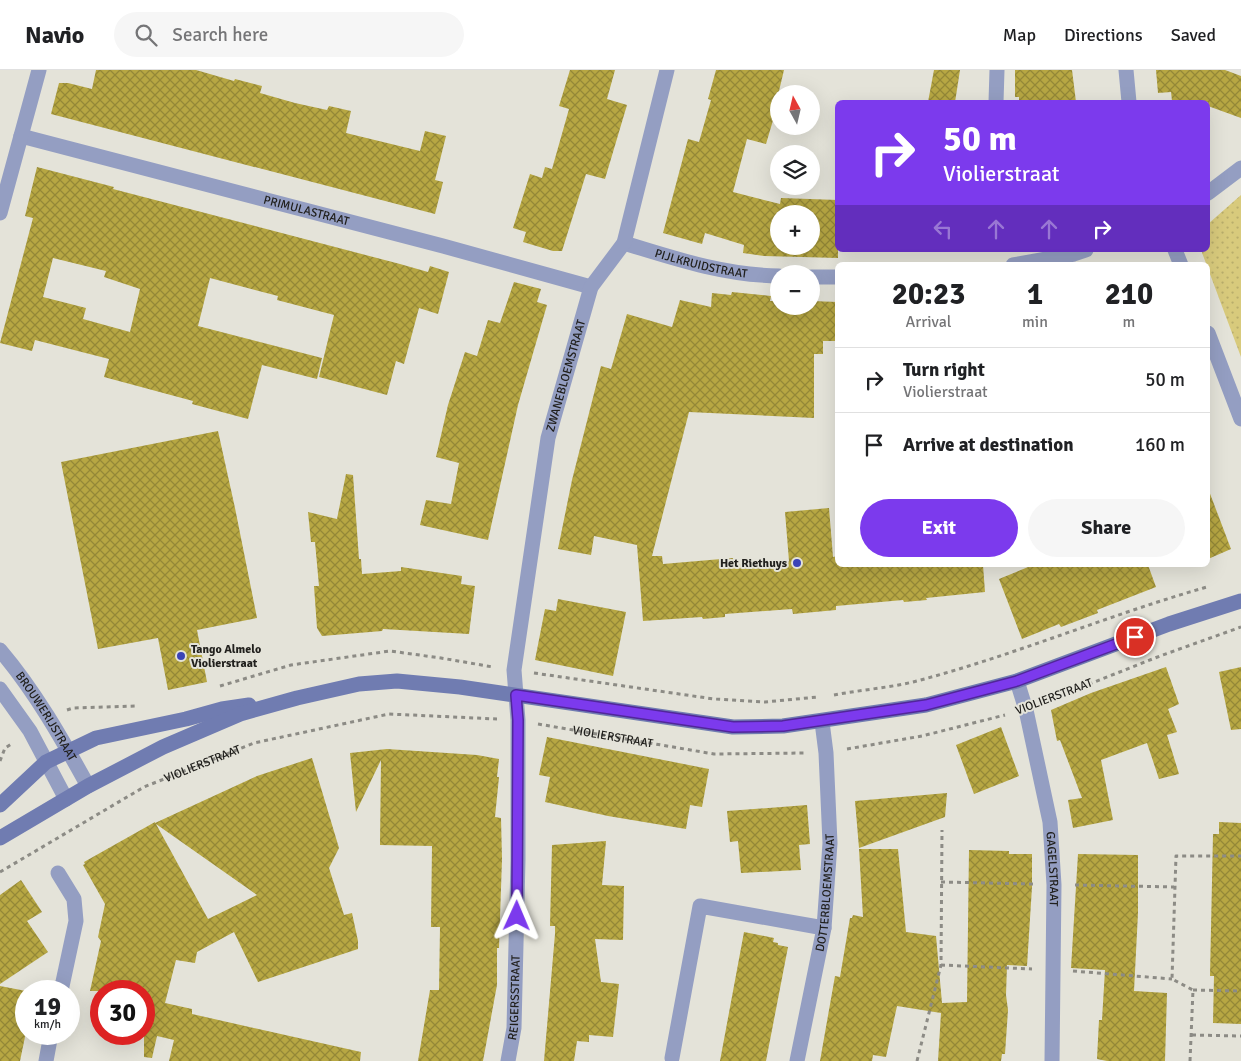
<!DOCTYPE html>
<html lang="en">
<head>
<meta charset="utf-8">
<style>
	:root { --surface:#fff; --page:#f6f6f6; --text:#202124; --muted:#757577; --line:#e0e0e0; --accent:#7c3aed }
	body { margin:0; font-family:Signika,sans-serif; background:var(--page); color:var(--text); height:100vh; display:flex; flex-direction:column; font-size:19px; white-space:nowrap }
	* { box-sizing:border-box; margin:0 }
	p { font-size:16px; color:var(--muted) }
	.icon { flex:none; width:28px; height:28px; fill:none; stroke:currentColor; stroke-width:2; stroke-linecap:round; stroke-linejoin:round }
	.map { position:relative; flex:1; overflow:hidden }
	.drawer { position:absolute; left:835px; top:192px; width:375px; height:305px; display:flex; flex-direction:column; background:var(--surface); border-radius:8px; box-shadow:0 5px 20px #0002 }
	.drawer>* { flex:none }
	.top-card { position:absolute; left:835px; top:30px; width:375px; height:152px; border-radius:8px; box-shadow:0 5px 20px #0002; background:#7c3aed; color:#fff; overflow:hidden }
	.needle { width:32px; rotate:352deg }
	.controls { position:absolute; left:770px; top:15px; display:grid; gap:10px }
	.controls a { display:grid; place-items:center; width:50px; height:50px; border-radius:50%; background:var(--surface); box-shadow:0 5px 20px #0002; font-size:25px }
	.speed { position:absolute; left:15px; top:910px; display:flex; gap:10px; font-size:25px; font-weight:700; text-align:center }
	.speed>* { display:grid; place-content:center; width:65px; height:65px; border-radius:50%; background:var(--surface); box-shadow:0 5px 20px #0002; line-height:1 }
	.speed small { font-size:12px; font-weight:400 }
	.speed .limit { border:8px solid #d22; background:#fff; color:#111 }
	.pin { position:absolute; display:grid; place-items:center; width:42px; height:42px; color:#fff; margin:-21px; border:2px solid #fff; border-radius:50%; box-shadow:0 1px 5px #0007 }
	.me { position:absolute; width:55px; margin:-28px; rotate:1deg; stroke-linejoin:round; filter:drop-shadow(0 0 4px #0008) }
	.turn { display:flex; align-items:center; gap:18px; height:105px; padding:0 25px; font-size:22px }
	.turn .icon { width:65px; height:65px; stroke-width:2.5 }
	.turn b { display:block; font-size:35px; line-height:42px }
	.lanes { display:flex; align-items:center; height:48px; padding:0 25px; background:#0003; justify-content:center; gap:25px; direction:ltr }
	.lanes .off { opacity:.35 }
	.eta { display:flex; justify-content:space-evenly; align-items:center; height:85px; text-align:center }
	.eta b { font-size:30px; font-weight:800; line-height:35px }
	.action { display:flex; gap:10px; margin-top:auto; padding:10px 25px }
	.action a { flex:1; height:58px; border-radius:30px; background:var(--accent); color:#fff; font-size:20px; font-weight:800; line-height:58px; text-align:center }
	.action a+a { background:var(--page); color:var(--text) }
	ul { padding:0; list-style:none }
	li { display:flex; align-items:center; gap:15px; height:65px; padding:0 25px; border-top:1px solid var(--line) }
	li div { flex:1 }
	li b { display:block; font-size:19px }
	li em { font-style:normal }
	header { display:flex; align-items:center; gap:30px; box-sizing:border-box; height:70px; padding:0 25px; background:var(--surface); border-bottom:1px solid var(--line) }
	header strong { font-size:24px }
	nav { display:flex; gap:28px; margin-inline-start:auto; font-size:18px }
	.search { width:350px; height:45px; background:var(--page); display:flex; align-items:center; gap:12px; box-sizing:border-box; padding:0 18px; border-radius:28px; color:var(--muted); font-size:19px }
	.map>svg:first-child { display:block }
</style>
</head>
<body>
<header>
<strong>Navio</strong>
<div class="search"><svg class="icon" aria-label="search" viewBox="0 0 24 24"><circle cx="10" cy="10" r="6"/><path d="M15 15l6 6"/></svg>Search here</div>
<nav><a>Map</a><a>Directions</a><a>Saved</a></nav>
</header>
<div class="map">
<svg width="1241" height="991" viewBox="0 0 1241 991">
	<defs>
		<pattern id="grass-dots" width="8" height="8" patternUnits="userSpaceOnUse" patternTransform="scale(1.25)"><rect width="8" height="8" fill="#d8ca7c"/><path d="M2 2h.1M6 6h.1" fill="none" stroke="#b9ad6b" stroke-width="1.8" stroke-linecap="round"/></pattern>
		<pattern id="building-cross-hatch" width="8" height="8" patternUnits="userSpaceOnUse" patternTransform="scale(1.25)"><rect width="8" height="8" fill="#b7a743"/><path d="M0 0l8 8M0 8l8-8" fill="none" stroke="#948837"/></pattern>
	</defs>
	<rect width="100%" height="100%" fill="#e4e3d9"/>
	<!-- grass -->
	<path fill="url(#grass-dots)" d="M1241 125V287L1201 180H1208V154Z"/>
	<!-- building -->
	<g fill="url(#building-cross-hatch)" fill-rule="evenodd">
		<path d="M96 0H196L234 11 235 9 262 16 260 23 295 33 327 40 329 36 351 41 346 63 420 81 425 61 446 66 435 110 443 112 435 144 51 44 59 13H68L92 19Z"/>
		<path d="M570 0H615L607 29 627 35 605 109 586 104 562 181H553L523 172 526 162 513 158 530 104 542 108 545 97 552 99 569 39 559 36Z"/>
		<path d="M716 0H784L779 21V30L766 74 747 69 733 122 780 134 781 128 838 130V188L764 186 743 183 744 175 705 163 702 174 663 163 688 69 699 72 711 30 708 29ZM779 144H811V176H779Z"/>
		<path d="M934 0H960L955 32H928Z"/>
		<path d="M1015 0H1072L1076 32H1019V27H1015Z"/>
		<path d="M1156 0H1225L1241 6V48L1208 36V32H1197L1189 30 1172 31 1171 22 1158 23Z"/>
		<path d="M37 97 114 117 113 119 400 194 428 202 430 196 449 202 438 244 419 238 404 294 396 291 387 325 319 307 334 245 277 230 278 226 210 208 198 256 322 288 317 309 262 295 248 349 192 334 193 331 104 307 109 289 35 270 32 281 0 273 33 148 25 146ZM53 188 106 201 104 207 140 219 130 262 83 249 86 238 43 227Z"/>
		<path d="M514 212 541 219 537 232 547 235 518 335 488 470 420 455 426 430 451 434 459 393 436 387 448 335 465 282 477 286 488 250 500 253Z"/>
		<path d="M732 222 771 226 770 231H779V236H811V231L838 232V271H823V284H814V348L689 342 652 486H662L663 494 733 488 734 495 789 491 785 442 829 438 833 487 838 486V495H983L985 522 926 528 927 530 904 532 903 530 836 536V540L793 544 792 539 725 544V547L703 549 702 547 643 551 637 475 594 466 591 485 558 479 572 410 601 296 611 299 627 244 672 257 680 230 711 237 712 223 731 225Z"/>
		<path d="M218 361 235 438 257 548 197 560 207 612 168 620 158 568 98 579 61 392Z"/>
		<path d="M346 404 353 405 359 489H361L362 504 401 501V497L462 506 461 514 475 516 469 564 383 559 382 561 322 566 317 558 314 516H319L315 472H311L308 442 337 449Z"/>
		<path d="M1209 421 1231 479 1208 489V422Z"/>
		<path d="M1033 495H1148L1156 517 1097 540 1098 543 1061 557 1059 554 1022 569 999 509Z"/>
		<path d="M558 529 626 542 613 606 535 590 545 539 556 541Z"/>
		<path d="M1166 597 1179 634 1168 639 1177 662 1167 665 1179 704 1159 709 1147 673 1101 690 1113 750 1073 758 1068 730 1082 728 1060 670 1057 671 1051 640 1091 623Z"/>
		<path d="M1241 597V659L1231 660 1219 602Z"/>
		<path d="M1001 657 1019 706 974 724 956 675Z"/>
		<path d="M547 667 709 699 702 737 690 735 686 759 608 746 545 732 550 707 539 705Z"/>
		<path d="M387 679 477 685 499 689 497 707H499L495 747 501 748 502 789 499 878H497V915L483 991H418L430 920H439L440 857H431L432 776 380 775 381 690 356 742 350 683Z"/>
		<path d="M312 688 339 778 329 798 344 845 352 843 358 871V879L258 912 234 862 197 882 195 893 176 890 165 933 192 939V944L361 982 360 991H169L174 970 157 966 152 988 144 987V921H90L101 871 98 867 105 834 83 795 85 794 84 792 155 752V753L257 706ZM156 754 257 825 208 849Z"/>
		<path d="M947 723 945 747 859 778 855 731Z"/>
		<path d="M807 735 810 774 799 775 801 800 741 803 738 771 730 772 727 741Z"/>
		<path d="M1219 752 1241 753V954L1213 953 1214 906H1210L1213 764H1219Z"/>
		<path d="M606 771 602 815 624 816 623 870 595 869 601 912 619 914 613 967 589 965V972L577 971 574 991H544L555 864V856H550L552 775Z"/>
		<path d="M859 779H898L906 862 936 866 942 933 967 932 969 780 1009 781V784H1032V817L1027 896 1007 895 1006 925 1008 940 1005 984H1002L1001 991H938L941 943 897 936 886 987 873 985 872 991H820L835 906 840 907 850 848H852L853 845 863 847Z"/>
		<path d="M1078 784 1138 785V843L1134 921 1167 923 1165 991H1107L1097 989 1099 950H1102L1105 900 1071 898Z"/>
		<path d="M21 810 42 842 27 851 48 882 0 914V825Z"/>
		<path d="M744 862 774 868 773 872 778 873V875L788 877 766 991H720Z"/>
		<path d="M0 916 26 921V962L20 991H0Z"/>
	</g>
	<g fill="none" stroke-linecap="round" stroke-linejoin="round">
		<!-- path -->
		<g stroke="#8c8b85" stroke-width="3" stroke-dasharray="4 4" stroke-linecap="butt">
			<path d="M534 603 714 629 765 632 818 627"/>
			<path d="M220 616 291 595 390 581 441 588 493 597"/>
			<path d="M834 625C860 620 887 618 913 612 1013 586 1108 545 1207 517"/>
			<path d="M1044 632 1160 586 1241 557"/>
			<path d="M67 640 73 638 136 636"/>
			<path id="s1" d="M538 654 714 684 806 683"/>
			<path d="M847 679 922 666 1005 645"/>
			<path d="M0 691 5 678 13 673"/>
			<path id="s2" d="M0 802 144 717 254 673 389 644 497 649"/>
			<path d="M941 812 1033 814"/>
			<path d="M1075 815 1174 817"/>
			<path d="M941 895 1032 899"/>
			<path d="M1073 901 1172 909"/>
			<path d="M1193 920 1241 921"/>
			<path d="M1192 965 1241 966"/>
			<path d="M917 991 941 895 942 760"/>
			<path d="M1190 991 1193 920 1172 909 1176 786H1241"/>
		</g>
		<!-- lane -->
		<g stroke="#949ec2" stroke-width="15">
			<path d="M996 32 997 0"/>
			<path d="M672 988 700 836 824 858"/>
		</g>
		<!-- street -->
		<g stroke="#949ec2" stroke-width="15">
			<path d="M1126 0 1129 32"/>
			<path id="s3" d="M21 66 443 176 591 217"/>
			<path d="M1208 123 1241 98"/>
			<path d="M0 143 39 0"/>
			<path id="s4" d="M624 173C676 189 724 205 779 206"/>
			<path d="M1175 180 1181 195"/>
			<path d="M1013 195 1074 184 1086 180"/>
			<path d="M811 207H838"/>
			<path d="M1208 263 1241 349"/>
			<path id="s5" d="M0 580C35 621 62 669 88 716"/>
			<path id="s6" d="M1017 611 1026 640 1050 752 1054 815 1052 991"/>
			<path d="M0 619 30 661 66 729"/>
			<path d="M58 803 74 829 76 851 61 921"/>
			<path d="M46 991 51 964"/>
			<path id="s7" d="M508 991 514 958 518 790V650L514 600 548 368 591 217 624 173 667 0"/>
			<path id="s8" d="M797 991 824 858 830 773 826 683 822 652"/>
		</g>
		<!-- secondary -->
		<g stroke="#707cb1" stroke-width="15">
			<path d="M0 735 46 692 96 668 186 649 222 639 249 635"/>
			<path d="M0 768 88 716 163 677 240 644 297 628 359 614 397 611 460 617 733 657 783 656 926 635 1017 611 1169 554 1241 531"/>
		</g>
	</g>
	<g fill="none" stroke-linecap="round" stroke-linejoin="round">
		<defs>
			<path id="route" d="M517 846 518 650 516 625 733 657 783 656 926 635 1017 611 1135 567"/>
		</defs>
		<!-- route casing -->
		<use href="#route" stroke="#51269a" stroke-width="12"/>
		<!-- route -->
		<use href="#route" stroke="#7c3aed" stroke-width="9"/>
	</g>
	<!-- markers -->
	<g fill="#3b43b7" stroke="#e4e3d9" stroke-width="2">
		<circle cx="797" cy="493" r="5"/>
		<circle cx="181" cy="586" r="5"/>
	</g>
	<g text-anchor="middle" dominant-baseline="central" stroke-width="4" stroke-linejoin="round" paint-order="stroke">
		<!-- street labels -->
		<g font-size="12" fill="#21201d" stroke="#e4e3d9">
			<text stroke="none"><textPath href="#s3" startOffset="295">PRIMULASTRAAT</textPath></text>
			<text stroke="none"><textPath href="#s4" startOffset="80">PIJLKRUIDSTRAAT</textPath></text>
			<text stroke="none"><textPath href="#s7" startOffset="691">ZWANEBLOEMSTRAAT</textPath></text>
			<text transform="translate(1054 627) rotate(-21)">VIOLIERSTRAAT</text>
			<text stroke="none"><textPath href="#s5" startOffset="81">BROUWERIJSTRAAT</textPath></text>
			<text stroke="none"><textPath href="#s1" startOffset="76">VIOLIERSTRAAT</textPath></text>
			<text stroke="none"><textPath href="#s2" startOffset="230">VIOLIERSTRAAT</textPath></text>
			<text stroke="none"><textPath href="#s6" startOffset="192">GAGELSTRAAT</textPath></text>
			<text stroke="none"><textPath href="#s8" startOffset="171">DOTTERBLOEMSTRAAT</textPath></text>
			<text stroke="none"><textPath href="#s7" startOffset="64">REIGERSSTRAAT</textPath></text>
		</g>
		<!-- poi labels -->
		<g font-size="12" font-weight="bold" fill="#21201d" stroke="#e4e3d9" text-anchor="end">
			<text x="787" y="493">Het Riethuys</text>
			<text x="191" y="579" text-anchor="start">Tango Almelo<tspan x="191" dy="14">Violierstraat</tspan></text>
		</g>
	</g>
</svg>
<div class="controls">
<a><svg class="needle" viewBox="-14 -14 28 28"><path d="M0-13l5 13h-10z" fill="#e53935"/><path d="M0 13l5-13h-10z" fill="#757577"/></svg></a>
<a><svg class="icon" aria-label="layers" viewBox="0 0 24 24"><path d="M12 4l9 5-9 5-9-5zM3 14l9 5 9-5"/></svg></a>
<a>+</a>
<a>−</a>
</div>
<div class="speed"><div>19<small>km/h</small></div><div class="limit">30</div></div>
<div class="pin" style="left:1135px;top:567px;background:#d93025"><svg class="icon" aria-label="arrive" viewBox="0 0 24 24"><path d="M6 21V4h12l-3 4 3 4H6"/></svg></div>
<svg class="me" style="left:517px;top:846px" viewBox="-20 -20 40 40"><path d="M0-17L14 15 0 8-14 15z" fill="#7c3aed" stroke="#fff" stroke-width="4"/></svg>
<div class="top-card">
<div class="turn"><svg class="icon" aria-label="right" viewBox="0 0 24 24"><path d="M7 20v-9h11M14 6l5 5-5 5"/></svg><div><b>50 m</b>Violierstraat</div></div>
<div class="lanes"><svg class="icon off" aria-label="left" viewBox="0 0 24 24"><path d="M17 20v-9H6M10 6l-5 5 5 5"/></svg><svg class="icon off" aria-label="ahead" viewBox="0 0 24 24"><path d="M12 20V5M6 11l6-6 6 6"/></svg><svg class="icon off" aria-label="ahead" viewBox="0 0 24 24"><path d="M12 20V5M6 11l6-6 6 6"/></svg><svg class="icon" aria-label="right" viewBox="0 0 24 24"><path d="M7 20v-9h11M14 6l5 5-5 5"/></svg></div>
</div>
<section class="drawer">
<div class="eta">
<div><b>20:23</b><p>Arrival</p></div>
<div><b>1</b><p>min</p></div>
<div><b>210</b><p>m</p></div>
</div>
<ul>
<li><svg class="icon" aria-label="right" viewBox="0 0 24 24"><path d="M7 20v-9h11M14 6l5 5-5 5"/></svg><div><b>Turn right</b><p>Violierstraat</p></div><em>50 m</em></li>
<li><svg class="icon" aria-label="arrive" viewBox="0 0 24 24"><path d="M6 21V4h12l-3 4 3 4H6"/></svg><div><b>Arrive at destination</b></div><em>160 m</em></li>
</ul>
<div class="action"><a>Exit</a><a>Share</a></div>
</section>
</div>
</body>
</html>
